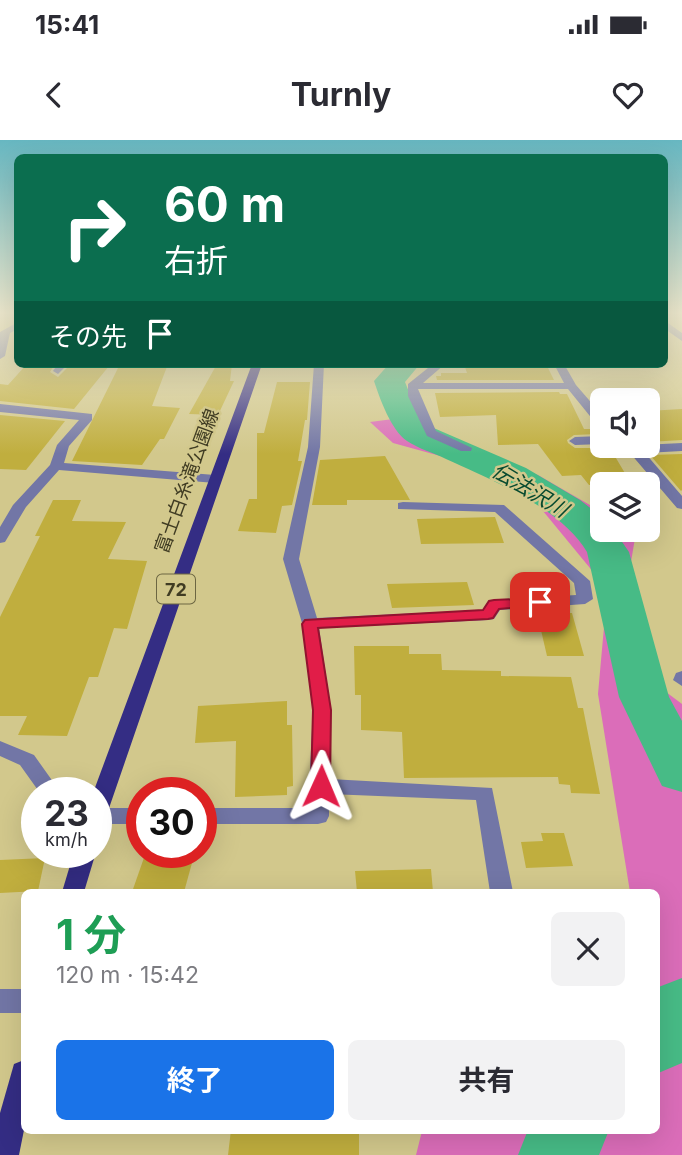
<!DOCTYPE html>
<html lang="ja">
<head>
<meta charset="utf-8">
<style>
	:root { --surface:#fff; --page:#f2f2f3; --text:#2b2b33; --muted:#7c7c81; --accent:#1a73e8 }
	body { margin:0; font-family:Inter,"Noto Sans JP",sans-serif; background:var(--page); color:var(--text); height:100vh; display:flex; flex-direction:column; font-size:26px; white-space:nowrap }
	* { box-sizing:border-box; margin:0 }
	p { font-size:23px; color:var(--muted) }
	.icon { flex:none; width:38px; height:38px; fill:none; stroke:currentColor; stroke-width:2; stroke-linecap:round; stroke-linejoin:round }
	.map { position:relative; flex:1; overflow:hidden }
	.sheet { position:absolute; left:21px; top:749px; width:639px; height:245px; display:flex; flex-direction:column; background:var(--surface); border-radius:10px; box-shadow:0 7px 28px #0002 }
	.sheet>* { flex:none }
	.hud { position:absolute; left:14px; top:14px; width:654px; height:214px; border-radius:10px; box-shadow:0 7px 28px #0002; background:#0b6e4f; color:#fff; overflow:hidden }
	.fabs { position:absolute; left:590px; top:248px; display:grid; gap:14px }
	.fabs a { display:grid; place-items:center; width:70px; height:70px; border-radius:10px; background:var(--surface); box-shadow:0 7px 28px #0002; font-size:35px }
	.speed { position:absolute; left:21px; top:637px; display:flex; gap:14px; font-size:35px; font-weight:700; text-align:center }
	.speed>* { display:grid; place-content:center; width:91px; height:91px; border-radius:50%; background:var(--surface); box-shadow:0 7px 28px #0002; line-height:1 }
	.speed small { font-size:18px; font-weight:400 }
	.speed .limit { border:10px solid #d22; background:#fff; color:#111 }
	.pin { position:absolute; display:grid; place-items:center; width:60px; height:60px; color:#fff; margin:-30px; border-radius:14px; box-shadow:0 4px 10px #0006 }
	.me { position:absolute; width:77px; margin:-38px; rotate:1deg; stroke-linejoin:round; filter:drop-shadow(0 0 5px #0008) }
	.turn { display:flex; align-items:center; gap:24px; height:147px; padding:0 35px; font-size:32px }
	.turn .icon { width:91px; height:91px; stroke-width:2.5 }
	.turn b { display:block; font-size:49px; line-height:60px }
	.then { display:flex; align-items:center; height:66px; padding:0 35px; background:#0003; gap:14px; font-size:26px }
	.round { display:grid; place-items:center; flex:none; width:74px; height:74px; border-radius:10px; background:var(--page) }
	.summary { display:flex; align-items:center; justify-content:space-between; height:119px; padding:0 35px }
	h1 { font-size:42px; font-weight:700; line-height:52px; color:#1e9e55 }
	.action { display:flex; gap:14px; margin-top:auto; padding:14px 35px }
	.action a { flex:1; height:80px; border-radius:10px; background:var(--accent); color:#fff; font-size:28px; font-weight:700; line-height:80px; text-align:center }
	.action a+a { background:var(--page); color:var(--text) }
	.status { display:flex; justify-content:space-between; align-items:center; height:49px; padding:0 35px; background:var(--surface); direction:ltr }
	.status svg { height:19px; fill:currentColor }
	header { display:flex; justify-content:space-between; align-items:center; height:91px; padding:0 35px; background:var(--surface); font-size:32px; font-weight:700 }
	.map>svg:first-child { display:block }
</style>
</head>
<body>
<div class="status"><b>15:41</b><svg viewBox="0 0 49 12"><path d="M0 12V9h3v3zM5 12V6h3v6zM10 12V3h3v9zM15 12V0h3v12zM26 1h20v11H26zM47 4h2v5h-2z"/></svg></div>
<header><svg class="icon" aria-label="back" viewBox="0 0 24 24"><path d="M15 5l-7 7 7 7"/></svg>Turnly<svg class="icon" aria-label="heart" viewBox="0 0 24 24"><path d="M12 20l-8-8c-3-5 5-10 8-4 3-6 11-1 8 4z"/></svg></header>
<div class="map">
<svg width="682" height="1015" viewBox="0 0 682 1015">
	<rect width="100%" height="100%" fill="#d2c88c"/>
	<!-- forest -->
	<path fill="#db6db9" d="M409 277 439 300 538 335 602 372V390L636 392 630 428 636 480 666 552 682 564V1015H416L422 991 656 990V752H630L598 554 604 487 599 439 529 354 444 317 393 303 370 282Z"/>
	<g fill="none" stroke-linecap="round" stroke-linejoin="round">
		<!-- river -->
		<g fill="#47bb86" fill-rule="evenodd">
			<path d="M389 224H420L405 242 415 267 429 286 526 328 580 360 602 377V390H614L629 412 669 557 682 581V652L662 646 619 557 587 412C561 368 492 340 446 319 434 313 419 309 407 301 391 290 380 259 374 241Z"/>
			<path d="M682 838V923L656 934V848Z"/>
			<path d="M528 990H609L599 1015H518Z"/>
		</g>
	</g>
	<!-- building -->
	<g fill="#c0ae3e">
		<path d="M137 224H168L152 266 180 268 164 299H160L142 325 72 321 119 226 136 227Z"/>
		<path d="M217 224H232L230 241H234L218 275 189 274Z"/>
		<path d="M464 224H546L554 240H437L436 236H441V233H467Z"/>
		<path d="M26 225H54L50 232 58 237 70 225 109 226 74 269 0 261V244L8 245Z"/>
		<path d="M277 242H310L307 280H305L298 321H302L292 365 282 366 276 393 238 391 249 359H257V293H264Z"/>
		<path d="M559 252 560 254H567L584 289H594L597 294 574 295 567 300 568 303 575 308H610L632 345H589L581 335 562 336 538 304 498 305 496 275 440 277 435 253Z"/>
		<path d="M682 269V300L648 302V271Z"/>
		<path d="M0 275 65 281 26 330 0 329Z"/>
		<path d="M682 314V350L681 351 650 315Z"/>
		<path d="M385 316 410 360H347V365H312L320 320Z"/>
		<path d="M53 360H81L72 381 126 382 108 419 147 421 127 489 114 488 98 537H89L67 596 18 595 27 576H0V477L40 396H35Z"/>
		<path d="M495 377 504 403 421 404 417 379Z"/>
		<path d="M467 442 474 465 392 468 387 444Z"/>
		<path d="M537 473H572L584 516H547Z"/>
		<path d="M354 506H409V514H441L442 530 501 531V536L571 537 578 568H583L600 654 571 653 570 645 559 644 558 637 404 638 402 592 361 590V555H355Z"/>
		<path d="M287 561V585H292L293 646 287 647V655L235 657 236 601 195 603 198 566Z"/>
		<path d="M541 693H564L573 726 526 728 521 702 543 701Z"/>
		<path d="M146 712H195L184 752H132Z"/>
		<path d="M45 718 38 751 0 753V720Z"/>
		<path d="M431 729 433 752H357L355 731Z"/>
		<path d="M231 990H359V1015H228Z"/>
	</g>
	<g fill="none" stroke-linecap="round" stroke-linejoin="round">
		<!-- minor -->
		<g fill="#7276a6" fill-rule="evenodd">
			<path d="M665 181 682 193V201L665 189Z"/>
			<path d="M18 182V189L10 193 5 216 0 219V192Z"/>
			<path d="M58 224H68L58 234 53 231Z"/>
			<path d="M314 224H324L320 307 299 419 317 478 483 470 488 462 494 460 576 455 574 443 495 372 398 369V363L403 362 504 365 590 441 593 459 585 464 500 470 494 479 488 480 319 488 331 570 330 639 492 648 513 752H490L476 660 329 654V676L326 682 318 684H201V668H308L313 570 302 483 283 419 308 307Z"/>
			<path d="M433 224H445L423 243H564L554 224H564L576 245 602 275V287L598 286 568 249H418L436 291 472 308 471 311H461L427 296 408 256V244Z"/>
			<path d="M0 264 92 274V280L69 306 64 323 215 335 222 339 215 343 59 330 26 367 5 402 0 403V387L13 365 50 325 57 305 79 280 0 272Z"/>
			<path d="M602 296V304L575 305 569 301 575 297Z"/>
			<path d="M682 303V311L645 313 682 356V369L677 368 630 313 622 306Z"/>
			<path d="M682 531V546L673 540 676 533Z"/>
			<path d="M0 601 34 615 61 653H40L20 625 0 616Z"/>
			<rect x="96" y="668" width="46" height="16"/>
			<rect x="0" y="849" width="24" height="24"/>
		</g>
		<!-- major -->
		<g fill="#342d84" fill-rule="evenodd">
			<path d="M252 224H262L107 674 104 680 96 682V653H93Z"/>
			<path d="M74 712H96L84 752H62Z"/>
			<path d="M24 920V990L19 1015H0V973L14 924Z"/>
		</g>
	</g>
	<!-- sky -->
	<linearGradient id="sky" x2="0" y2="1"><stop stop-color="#67b7c1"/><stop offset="0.55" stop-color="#ebe6cb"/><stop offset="1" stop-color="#ebe6cb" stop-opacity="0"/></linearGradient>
	<rect width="682" height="314" fill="url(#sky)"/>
	<!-- route -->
	<path fill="#e11d48" stroke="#92132f" stroke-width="2" d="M540 458 545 459 547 462 545 465 499 469 493 478 488 479 318 488 331 570 330 646 327 651H314L311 646 313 570 302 484 305 480 483 470 489 461 494 460Z"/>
	<g text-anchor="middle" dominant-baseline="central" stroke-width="5" stroke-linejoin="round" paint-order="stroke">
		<!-- shield labels -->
		<rect fill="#d2c88c" stroke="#6c6642" stroke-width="2" x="157" y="434.5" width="38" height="29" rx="5"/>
		<g font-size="18" font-weight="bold" fill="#403c23">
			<text x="176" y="449">72</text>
		</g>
		<!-- street labels -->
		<g font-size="19" fill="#403c23" stroke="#d2c88c">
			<text transform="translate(187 341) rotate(-70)">富士白糸滝公園線</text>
		</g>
		<!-- water labels -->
		<g font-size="21" font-style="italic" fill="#074a2f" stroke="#d2c88c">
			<text transform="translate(530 350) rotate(31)">伝法沢川</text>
		</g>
	</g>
</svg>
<div class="fabs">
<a><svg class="icon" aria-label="sound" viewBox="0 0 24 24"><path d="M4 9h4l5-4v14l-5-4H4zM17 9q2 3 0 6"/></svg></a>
<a><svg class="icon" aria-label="layers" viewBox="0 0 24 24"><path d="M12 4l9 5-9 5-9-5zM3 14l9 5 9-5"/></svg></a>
</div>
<div class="speed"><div>23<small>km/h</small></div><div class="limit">30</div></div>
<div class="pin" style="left:540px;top:462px;background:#d93025"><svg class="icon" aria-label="arrive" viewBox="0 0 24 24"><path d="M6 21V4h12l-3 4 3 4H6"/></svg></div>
<svg class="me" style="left:321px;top:646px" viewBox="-20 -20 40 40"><path d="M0-17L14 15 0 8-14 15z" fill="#e11d48" stroke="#fff" stroke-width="4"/></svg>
<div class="hud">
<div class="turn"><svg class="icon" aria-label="right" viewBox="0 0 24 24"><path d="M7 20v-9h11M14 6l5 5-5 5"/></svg><div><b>60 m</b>右折</div></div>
<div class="then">その先<svg class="icon" aria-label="arrive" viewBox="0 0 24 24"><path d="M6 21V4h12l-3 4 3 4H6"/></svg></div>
</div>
<section class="sheet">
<div class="summary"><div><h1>1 分</h1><p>120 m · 15:42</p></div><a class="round"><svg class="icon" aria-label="close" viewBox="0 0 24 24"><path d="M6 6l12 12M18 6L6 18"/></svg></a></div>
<div class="action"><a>終了</a><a>共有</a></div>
</section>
</div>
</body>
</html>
